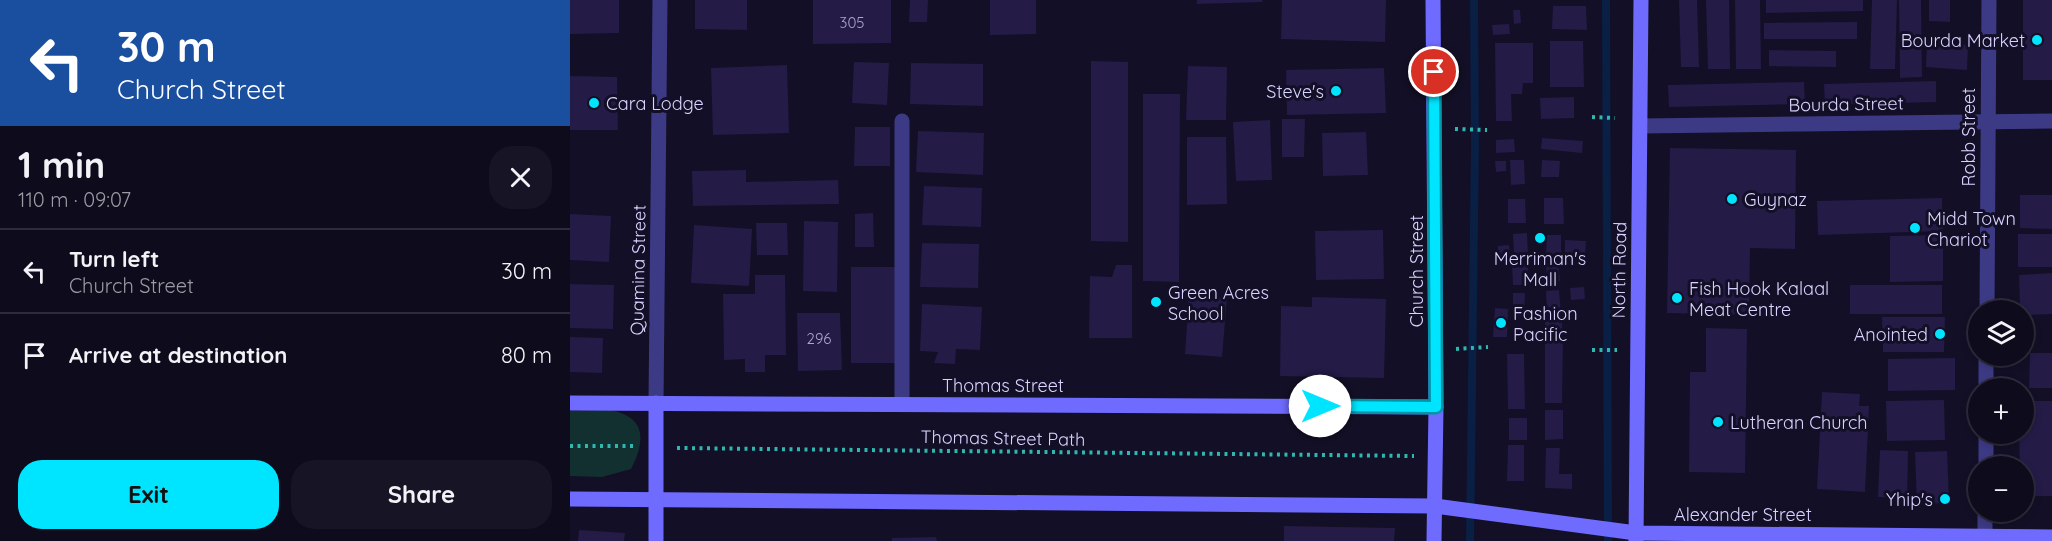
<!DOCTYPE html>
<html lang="en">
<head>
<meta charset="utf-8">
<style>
	:root { --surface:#0e0b1c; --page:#171425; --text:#f1f3f6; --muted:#9b9ba3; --line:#2e2b3b; --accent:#00e5ff }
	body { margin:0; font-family:Quicksand,sans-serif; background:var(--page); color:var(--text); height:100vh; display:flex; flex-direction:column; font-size:22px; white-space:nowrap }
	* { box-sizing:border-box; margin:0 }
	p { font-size:20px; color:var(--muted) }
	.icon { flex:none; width:33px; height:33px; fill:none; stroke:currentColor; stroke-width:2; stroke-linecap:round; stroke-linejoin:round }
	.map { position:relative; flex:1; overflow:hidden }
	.details { display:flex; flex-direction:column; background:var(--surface); width:570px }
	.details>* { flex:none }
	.hud { background:#1a4fa0; color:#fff; overflow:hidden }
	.tools { position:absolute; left:1398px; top:300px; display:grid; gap:12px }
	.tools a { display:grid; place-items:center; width:66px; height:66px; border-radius:50%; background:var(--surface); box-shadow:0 3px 9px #0003,0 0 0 2px var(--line); font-size:30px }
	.pin { position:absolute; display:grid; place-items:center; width:51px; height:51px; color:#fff; margin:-26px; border:3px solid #fff; border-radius:50%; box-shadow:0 2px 6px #0007 }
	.me { position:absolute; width:66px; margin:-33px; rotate:90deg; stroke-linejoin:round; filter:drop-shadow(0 0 4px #0008) }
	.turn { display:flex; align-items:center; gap:21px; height:126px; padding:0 18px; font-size:27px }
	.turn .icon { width:78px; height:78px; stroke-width:2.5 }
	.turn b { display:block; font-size:42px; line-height:51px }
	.round { display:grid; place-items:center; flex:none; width:63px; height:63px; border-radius:24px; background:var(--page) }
	.overview { display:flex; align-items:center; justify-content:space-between; height:102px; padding:0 18px }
	h1 { font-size:36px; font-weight:700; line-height:45px }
	.primary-button { display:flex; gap:12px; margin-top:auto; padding:12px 18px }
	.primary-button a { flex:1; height:69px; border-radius:24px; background:var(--accent); color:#111; font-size:24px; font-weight:700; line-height:69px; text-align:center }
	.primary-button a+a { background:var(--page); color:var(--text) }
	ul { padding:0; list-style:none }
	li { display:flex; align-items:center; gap:18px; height:84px; padding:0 18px; border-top:2px solid var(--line) }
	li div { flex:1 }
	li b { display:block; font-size:22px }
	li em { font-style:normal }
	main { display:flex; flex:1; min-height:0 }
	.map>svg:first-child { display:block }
</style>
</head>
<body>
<main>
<section class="details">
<div class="hud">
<div class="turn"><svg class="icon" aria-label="left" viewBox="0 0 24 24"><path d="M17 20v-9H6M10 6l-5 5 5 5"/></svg><div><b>30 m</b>Church Street</div></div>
</div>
<div class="overview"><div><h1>1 min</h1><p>110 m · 09:07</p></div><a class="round"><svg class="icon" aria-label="close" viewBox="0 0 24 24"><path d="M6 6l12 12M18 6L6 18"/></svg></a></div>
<ul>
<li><svg class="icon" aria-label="left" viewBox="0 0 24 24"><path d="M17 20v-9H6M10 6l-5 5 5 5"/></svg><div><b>Turn left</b><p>Church Street</p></div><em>30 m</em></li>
<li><svg class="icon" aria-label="arrive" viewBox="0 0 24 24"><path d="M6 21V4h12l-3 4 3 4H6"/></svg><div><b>Arrive at destination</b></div><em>80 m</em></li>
</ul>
<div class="primary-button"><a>Exit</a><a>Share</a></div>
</section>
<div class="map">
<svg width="1482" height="541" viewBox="0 0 1482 541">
	<rect width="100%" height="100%" fill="#130f26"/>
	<!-- green -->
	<path fill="#12302f" d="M39 410C76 416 76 440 61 469L32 477 0 476V411Z"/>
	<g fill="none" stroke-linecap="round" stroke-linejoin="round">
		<!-- stream -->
		<g stroke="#0a1f44" stroke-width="8">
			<path d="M1036 0 1038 541"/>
			<path d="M900 541 905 144 904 0"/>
		</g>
	</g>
	<!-- building -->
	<g fill="#241b47">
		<path d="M0 0H49V33L0 34Z"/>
		<path d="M125 0H177V30L125 29Z"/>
		<path d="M243 0H321V43L243 44Z"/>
		<path d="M340 0H358L357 22H339Z"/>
		<path d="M420 0H466V34L420 35Z"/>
		<path d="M627 0H692L693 2 627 4Z"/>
		<path d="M712 0H816L815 42 711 39Z"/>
		<path d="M1109 0H1127L1129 67H1111Z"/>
		<path d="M1136 0H1159L1160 69H1138Z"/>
		<path d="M1165 0H1190L1191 69H1166Z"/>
		<path d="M1196 0H1293V11L1196 13Z"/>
		<path d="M1302 0H1327L1325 69H1300Z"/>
		<path d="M1329 0H1351L1352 77 1330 78Z"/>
		<path d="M1359 0H1380V22L1359 21Z"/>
		<rect x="1453" y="0" width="29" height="80"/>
		<path d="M983 6H1016L1017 30 982 29Z"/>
		<path d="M943 10H950L951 23 944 24Z"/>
		<path d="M1287 22V39H1194V23Z"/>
		<path d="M939 24 940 34 923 35 922 25Z"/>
		<path d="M980 41H1013L1014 87H980Z"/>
		<path d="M1357 42 1398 45 1397 70 1356 67Z"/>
		<path d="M925 43H963V83H953L952 94H941L942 121H926Z"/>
		<path d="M1199 50 1266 51V67L1199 66Z"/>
		<path d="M521 61 558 62V242L521 241Z"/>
		<path d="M284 62 319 63 317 105 282 103Z"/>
		<path d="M341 63 413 64V106L340 104Z"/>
		<path d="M217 65 219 133 143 135 141 68Z"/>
		<path d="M618 66 657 67 656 120H616Z"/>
		<path d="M814 68 816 113 717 115 716 70Z"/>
		<path d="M0 76 47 77 48 130H0Z"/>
		<path d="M1366 81V102L1255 105 1254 84Z"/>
		<path d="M1234 82 1235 104 1099 107 1098 85Z"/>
		<path d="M573 94H610L609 282 573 281Z"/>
		<path d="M1004 97V118L971 119 970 98Z"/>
		<path d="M712 119H735L734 157H712Z"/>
		<path d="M700 120 702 180 666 181 663 122Z"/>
		<path d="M285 127H320V166H284Z"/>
		<path d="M348 131 414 133 413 175 346 172Z"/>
		<path d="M796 132 798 175 753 176 752 133Z"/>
		<path d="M617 137H656L657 204 617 205Z"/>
		<path d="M972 138 1013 141 1012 153 971 149Z"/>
		<path d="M944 139 945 152 926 153V140Z"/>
		<path d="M1100 148 1226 150 1225 249 1180 248 1179 315 1097 313Z"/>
		<path d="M940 160H954L955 184 941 185Z"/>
		<path d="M972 160 990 161 989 177H971Z"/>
		<path d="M925 161H936V171L926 172Z"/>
		<path d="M176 170V182L268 180 269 204 123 206 122 171Z"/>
		<path d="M354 186 412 188 411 227 352 225Z"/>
		<path d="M1450 195H1482V229L1450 228Z"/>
		<path d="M974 198H993L994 224H974Z"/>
		<path d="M1372 198 1373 231 1248 235 1247 201Z"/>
		<path d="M938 199H955L956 223H938Z"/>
		<path d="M303 213 304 247H285V214Z"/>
		<path d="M0 214 41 216 39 262 0 260Z"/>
		<path d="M234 221 268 222 267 292 233 291Z"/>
		<path d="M186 223H217L218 255H187Z"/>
		<path d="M124 225 182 229 179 286 121 283Z"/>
		<path d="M813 230 814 279 746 280 745 231Z"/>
		<path d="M957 233 958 255H944L943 234Z"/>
		<rect x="1448" y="234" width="34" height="33"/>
		<path d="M977 235H991V254H976Z"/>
		<path d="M1373 235V281L1320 282V236Z"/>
		<path d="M995 240 1016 241 1015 257 995 256Z"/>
		<path d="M352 243 409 244 408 288 350 287Z"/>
		<path d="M939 245 940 255H928V246Z"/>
		<path d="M988 261 990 281 977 282 976 262Z"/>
		<path d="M958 263V285H943L942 264Z"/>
		<path d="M546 265H562V338H519L520 276 542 277Z"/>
		<rect x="281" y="267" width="47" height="96"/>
		<path d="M1482 273V314L1454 315V310H1450L1449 275Z"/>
		<path d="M185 275H215L216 355H195V372H175V359L154 360 153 294H185Z"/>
		<path d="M0 284 44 285 43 329 0 328Z"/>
		<rect x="1280" y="285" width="92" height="29"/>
		<path d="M1014 287 1015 299 1001 300 1000 288Z"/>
		<path d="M989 290 991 314H977L976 291Z"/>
		<path d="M943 293H955L954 317 943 316Z"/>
		<path d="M619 295 657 298 652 357 615 354Z"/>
		<path d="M742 297 816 299 814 378 710 376 711 306 742 307Z"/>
		<path d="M352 304 412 307 410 350 386 349 385 364 364 363 368 352 350 351Z"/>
		<path d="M925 308 938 309 937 337H923Z"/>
		<path d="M227 313H270L272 370 228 371Z"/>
		<path d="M1312 317H1375L1374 352H1313Z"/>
		<rect x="975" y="319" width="17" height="13"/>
		<path d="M1136 328 1177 329 1175 473 1119 472 1120 372H1136Z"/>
		<path d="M0 337 33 338 32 373 0 372Z"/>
		<path d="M975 340H993L992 403H975Z"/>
		<path d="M1460 353H1482V388H1459Z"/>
		<path d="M937 354H954L955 409H938Z"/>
		<path d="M1385 358V390L1318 391V359Z"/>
		<path d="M1252 392 1290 394 1289 406H1299L1295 492 1247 489Z"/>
		<path d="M1374 400 1375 440 1317 441 1316 401Z"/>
		<path d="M1454 401H1482V496H1454V466H1450L1449 434H1454Z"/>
		<path d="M975 410H993V439L975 440Z"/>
		<rect x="939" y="418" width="18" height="22"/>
		<path d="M938 445H954V481H937Z"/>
		<path d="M976 448H990L989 474H1002V489L975 488Z"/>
		<path d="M1310 450 1338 451 1337 498 1308 497Z"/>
		<path d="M1377 451 1379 503 1347 504 1345 452Z"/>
		<path d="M714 526 825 528 824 541H714Z"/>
		<path d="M9 530 55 533 54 541H8Z"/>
		<path d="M366 537 367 541H322V538Z"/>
	</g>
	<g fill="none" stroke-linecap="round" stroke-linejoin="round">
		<!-- path -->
		<g stroke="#2fb8b0" stroke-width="4" stroke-dasharray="3 4.5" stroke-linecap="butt">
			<path d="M1022 117 1045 118"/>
			<path d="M885 129 917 130"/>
			<path d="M886 349 918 347"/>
			<path d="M1022 350H1047"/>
			<path d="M0 446H64"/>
			<path d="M107 448 844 456"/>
		</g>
		<!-- lane -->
		<path stroke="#3d3a85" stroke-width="15" d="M332 404V121"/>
		<!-- street -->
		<g stroke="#3d3a85" stroke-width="15">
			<path d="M1071 126 1482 121"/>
			<path d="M1417 310 1419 0"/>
			<path d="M1416 388V356"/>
			<path d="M86 403 90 0"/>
			<path d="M1416 466V434"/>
			<path d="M1415 535V512"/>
		</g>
		<!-- secondary -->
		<g stroke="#6f6bff" stroke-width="15">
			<path d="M863 0 866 407 864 541"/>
			<path d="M0 403 866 407"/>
			<path d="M0 499 865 506 1066 533 1482 537"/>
			<path d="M86 541V403"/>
			<path d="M1066 541 1071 0"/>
		</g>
	</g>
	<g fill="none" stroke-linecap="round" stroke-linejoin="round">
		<defs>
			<path id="route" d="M750 406 866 407 864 72"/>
		</defs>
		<!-- route casing -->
		<use href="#route" stroke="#0095a6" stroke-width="15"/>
		<!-- route -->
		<use href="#route" stroke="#00e5ff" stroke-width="10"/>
	</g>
	<!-- markers -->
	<g fill="#00e5ff" stroke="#130f26" stroke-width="2">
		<circle cx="1467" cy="40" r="6"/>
		<circle cx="766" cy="91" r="6"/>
		<circle cx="24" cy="103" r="6"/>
		<circle cx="1162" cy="199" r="6"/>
		<circle cx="1345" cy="228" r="6"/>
		<circle cx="970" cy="238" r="6"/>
		<circle cx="1107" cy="298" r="6"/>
		<circle cx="586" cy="302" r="6"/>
		<circle cx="931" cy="323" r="6"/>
		<circle cx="1370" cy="334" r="6"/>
		<circle cx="1148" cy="422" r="6"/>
		<circle cx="1375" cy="499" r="6"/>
	</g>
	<g text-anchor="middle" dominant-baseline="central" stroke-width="6" stroke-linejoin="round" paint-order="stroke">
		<!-- number labels -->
		<g font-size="15" fill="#aca6d1">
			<text x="282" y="22">305</text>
			<text x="249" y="338">296</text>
		</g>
		<!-- poi labels -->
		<g font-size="18" fill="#d9d4ff" stroke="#130f26" text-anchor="start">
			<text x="1455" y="40" text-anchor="end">Bourda Market</text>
			<text x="754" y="91" text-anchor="end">Steve's</text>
			<text x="36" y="103">Cara Lodge</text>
			<text x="1174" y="199">Guynaz</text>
			<text x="1357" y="218">Midd Town<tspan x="1357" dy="21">Chariot</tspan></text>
			<text x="970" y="258" text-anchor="middle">Merriman's<tspan x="970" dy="21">Mall</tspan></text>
			<text x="1119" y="288">Fish Hook Kalaal<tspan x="1119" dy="21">Meat Centre</tspan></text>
			<text x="598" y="292">Green Acres<tspan x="598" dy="21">School</tspan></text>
			<text x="943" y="313">Fashion<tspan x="943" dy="21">Pacific</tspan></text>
			<text x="1358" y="334" text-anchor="end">Anointed</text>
			<text x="1160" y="422">Lutheran Church</text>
			<text x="1363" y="499" text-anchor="end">Yhip's</text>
		</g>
		<!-- street labels -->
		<g font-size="18" fill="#d9d4ff" stroke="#130f26">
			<text transform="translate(1276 104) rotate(-1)">Bourda Street</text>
			<text transform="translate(1398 137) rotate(-90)">Robb Street</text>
			<text transform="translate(68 270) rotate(-89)">Quamina Street</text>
			<text transform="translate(1049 270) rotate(-89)">North Road</text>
			<text transform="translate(846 271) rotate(-90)">Church Street</text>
			<text x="433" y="385">Thomas Street</text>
			<text transform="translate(433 438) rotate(1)">Thomas Street Path</text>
			<text x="1173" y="514">Alexander Street</text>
		</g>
	</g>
</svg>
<div class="tools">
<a><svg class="icon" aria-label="layers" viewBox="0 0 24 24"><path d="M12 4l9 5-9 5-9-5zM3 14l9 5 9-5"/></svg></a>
<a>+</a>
<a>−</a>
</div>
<div class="pin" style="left:864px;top:72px;background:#d93025"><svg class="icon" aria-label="arrive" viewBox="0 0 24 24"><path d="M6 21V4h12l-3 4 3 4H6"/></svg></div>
<svg class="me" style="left:750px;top:406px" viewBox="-20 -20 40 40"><circle r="19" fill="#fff"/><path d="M0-13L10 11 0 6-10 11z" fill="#00e5ff"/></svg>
</div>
</main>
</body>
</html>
